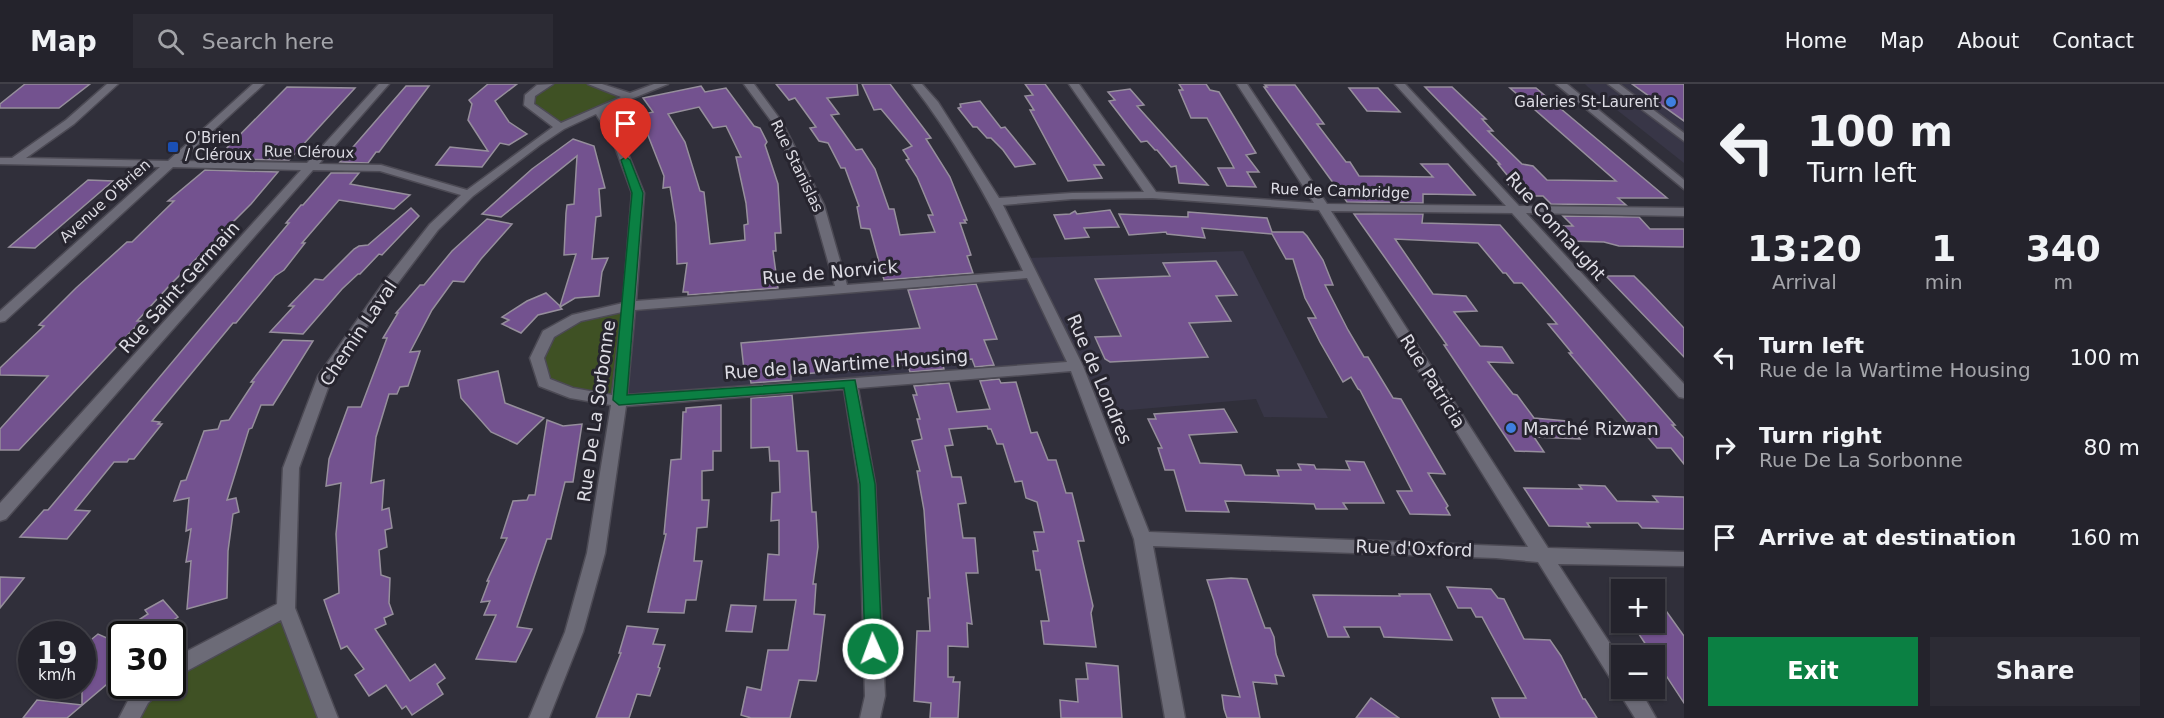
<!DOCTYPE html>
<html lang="en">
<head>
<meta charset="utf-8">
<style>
	:root { --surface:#24232c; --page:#2c2b34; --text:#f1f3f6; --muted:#a3a4a9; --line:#414048; --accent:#0b8043 }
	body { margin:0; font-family:"DejaVu Sans",sans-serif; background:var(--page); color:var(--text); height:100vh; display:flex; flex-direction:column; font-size:22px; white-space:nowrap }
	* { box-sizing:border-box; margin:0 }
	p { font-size:20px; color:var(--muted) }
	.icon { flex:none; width:33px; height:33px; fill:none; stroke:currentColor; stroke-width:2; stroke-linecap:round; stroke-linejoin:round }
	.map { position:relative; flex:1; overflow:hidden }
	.sheet { display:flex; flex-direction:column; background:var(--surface); width:480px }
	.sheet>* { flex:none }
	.top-card { background:#24232c; color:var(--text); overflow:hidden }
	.controls { position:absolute; left:1611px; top:495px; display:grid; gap:12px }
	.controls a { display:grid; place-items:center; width:54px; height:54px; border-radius:0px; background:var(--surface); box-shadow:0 2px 4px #0004,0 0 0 2px var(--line); font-size:30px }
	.speed { position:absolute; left:18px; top:537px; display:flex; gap:12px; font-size:30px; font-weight:700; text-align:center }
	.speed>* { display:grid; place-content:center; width:78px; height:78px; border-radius:50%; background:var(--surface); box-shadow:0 2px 4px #0004,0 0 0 2px var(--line); line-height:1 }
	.speed small { font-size:15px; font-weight:400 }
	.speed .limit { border:3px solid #111; border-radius:9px; background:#fff; color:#111 }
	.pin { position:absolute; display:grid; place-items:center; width:51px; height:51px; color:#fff; margin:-62px -26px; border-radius:50% 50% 50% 0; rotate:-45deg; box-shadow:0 0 6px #0007 }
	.pin .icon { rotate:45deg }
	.me { position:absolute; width:66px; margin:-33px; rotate:358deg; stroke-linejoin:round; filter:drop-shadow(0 0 4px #0008) }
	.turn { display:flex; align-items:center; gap:21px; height:126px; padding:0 24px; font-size:27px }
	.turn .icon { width:78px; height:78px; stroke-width:2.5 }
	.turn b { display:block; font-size:42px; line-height:51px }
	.eta { display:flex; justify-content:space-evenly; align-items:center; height:102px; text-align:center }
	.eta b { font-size:36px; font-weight:600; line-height:42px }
	.primary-button { display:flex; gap:12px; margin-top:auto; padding:12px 24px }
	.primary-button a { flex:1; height:69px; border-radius:0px; background:var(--accent); color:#fff; font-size:24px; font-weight:600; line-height:69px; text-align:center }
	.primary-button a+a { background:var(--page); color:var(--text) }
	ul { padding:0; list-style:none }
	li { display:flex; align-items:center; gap:18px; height:90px; padding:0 24px }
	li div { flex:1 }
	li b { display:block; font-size:22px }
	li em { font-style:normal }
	header { display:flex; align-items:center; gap:36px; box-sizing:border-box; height:84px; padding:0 30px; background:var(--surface); border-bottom:2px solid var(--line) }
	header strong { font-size:28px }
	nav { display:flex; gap:33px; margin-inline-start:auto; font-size:21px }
	.search { width:420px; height:54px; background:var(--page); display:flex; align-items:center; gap:15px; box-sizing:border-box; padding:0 21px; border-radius:0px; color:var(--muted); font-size:22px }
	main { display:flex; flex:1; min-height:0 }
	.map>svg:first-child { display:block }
</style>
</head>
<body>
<header>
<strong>Map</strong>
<div class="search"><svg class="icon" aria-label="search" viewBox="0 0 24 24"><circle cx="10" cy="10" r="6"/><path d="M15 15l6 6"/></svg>Search here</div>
<nav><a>Home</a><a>Map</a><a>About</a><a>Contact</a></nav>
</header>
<main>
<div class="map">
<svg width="1684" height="634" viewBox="0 0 1684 634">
	<rect width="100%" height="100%" fill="#302f3a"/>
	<!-- built -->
	<g fill="#383647">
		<path d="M1585 0H1684V79L1588 3Z"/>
		<path d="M1243 167 1328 334 1264 333 1256 315 1095 329 1076 282 619 317 629 222 1033 190 1026 174Z"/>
	</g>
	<!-- green -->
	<g fill="#3f5124">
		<path d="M548 0H593L628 12 560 43 529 21 540 3Z"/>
		<path d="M629 222 619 317 544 298 537 274 548 250 577 234Z"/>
		<path d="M286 524 318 634H129C142 609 143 602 172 602L173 586Z"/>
	</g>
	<!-- building -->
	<g fill="#73528f" stroke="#968f9c" stroke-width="1.5" fill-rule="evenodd">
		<path d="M25 0H90L59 24H0V20Z"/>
		<path d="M488 0H517L495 17 509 38 527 50 509 61 500 59 482 83 436 81 450 63 488 67 468 36 472 20 469 16Z"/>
		<path d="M776 0H857L858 11 827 14 839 30 831 31 853 62 856 66 862 65 875 85 889 125H894L900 151 935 148 928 131H933L917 93 906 76 909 75 903 66 912 62 881 25 874 26 862 0H890L931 54 926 55 950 93 967 136H964L966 139H960L971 171 967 172 973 189 884 196 870 145 861 144 857 123 859 122 845 84H841L828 59 819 57 810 44 816 43 795 14 789 16Z"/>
		<path d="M1025 0H1045L1104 81H1094L1102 94 1068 97 1030 26H1034L1025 12 1033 11Z"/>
		<path d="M1179 0H1206L1210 6 1219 8 1256 69 1246 71 1259 88H1247L1256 103 1227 102 1218 84H1234L1207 34H1191L1179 6H1183Z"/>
		<path d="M1632 0H1684V37Z"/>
		<path d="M1265 1H1295L1324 40H1317L1346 78H1350L1359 92 1433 93 1421 80H1448L1475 111 1423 110V119L1347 118 1278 23 1264 3H1267Z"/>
		<path d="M406 2H429L379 68H376L368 79 340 78Z"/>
		<path d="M701 2 705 8 726 4 754 42 760 44 767 58 765 61 778 100 781 149H775L776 167H773L778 204 688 211V208H683L687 179 677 180 676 140 670 103 663 104 664 92 640 31 653 28 643 14ZM699 23 713 44 726 42 741 73H736L746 119 748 140 744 141 745 156 710 160 704 108 700 107 685 58 668 30Z"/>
		<path d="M287 3 355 4 289 76 216 75Z"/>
		<path d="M1425 3H1452L1486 35H1482L1493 47H1488L1522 80 1533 82 1547 96 1616 97 1510 4H1536L1667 114H1618L1626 121 1551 120 1543 112H1520L1505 97H1512L1498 80H1500Z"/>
		<path d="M1349 4H1378L1400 28 1367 27Z"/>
		<path d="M1130 5 1144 21 1137 22 1208 101 1179 99 1176 82 1171 83 1157 66H1155L1147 57 1141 58 1129 43 1109 17 1115 16 1108 8Z"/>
		<path d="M980 17 1001 44 1005 43 1035 80 1015 83 1003 66 991 54H987L977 43H973L958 24 961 23 960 20Z"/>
		<path d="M573 55 594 62 605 104 599 105 601 132 596 133 592 175 608 174 602 188 599 212 575 214 560 223 562 225 538 231 521 249 502 240 509 236 502 233 527 217 546 209 560 222 576 170 564 171 566 129 567 121 574 120 577 72 501 133 482 130 532 85Z"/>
		<path d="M205 86 278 88 251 120 169 202 137 237H141L19 366H0V345L48 292 0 291V284L44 242 39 241 76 204 127 158H132L174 117H168Z"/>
		<path d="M331 89H359L350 100 410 111 394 125 339 116 302 159H305L284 186 275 192 236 239H233L152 337 160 338 158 340H162L134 375H129L127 378H114L75 426 90 427 67 455 20 453 44 426H48L289 139H286L301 121H303Z"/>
		<path d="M88 96 113 97 35 164 9 163Z"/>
		<path d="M411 124 419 132 382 171 379 170 360 190H358L342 205 303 250 270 248 294 222H289L315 195 323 196 354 165 359 162 368 161Z"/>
		<path d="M1110 126 1119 143 1084 144 1089 153 1065 155 1054 131 1070 130 1075 127 1077 130Z"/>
		<path d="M1188 128 1267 134 1272 148H1303L1307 152 1323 176 1333 201H1325L1348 246 1364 273H1368L1393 314 1401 315 1445 390 1428 389 1448 422 1446 424 1450 431 1410 430 1397 407H1412L1360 306 1358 305 1351 293 1343 298 1320 258 1308 234H1316L1305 214 1293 175H1286L1272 150 1202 144 1205 154 1167 150 1166 148 1129 151 1119 130 1188 133Z"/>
		<path d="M1354 130H1423L1422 139 1500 141 1675 341H1672L1684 354V380L1671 364H1657L1639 343 1627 338 1569 269H1572L1548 240H1557L1522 199H1514L1506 189H1503L1478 159 1395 155 1433 210 1466 212 1477 227 1454 228 1480 262 1502 263 1513 279 1488 278 1513 310 1517 311 1534 334 1567 337 1580 355 1534 353 1544 368 1515 367 1444 261H1447Z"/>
		<path d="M1563 132 1639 133 1650 145H1684V163L1619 162 1604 158 1568 157 1553 142H1573Z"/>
		<path d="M487 135 512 140 481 175 464 198 453 197 432 226 410 268 420 267 408 302 400 303 397 310H389L376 353 371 399 384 396 382 426 389 424 392 444 385 446 387 463 379 466 381 491 390 494 389 519 393 530 384 534 386 540 375 545 410 597 435 580 445 594 437 600 443 610 412 631 406 622 402 625 386 601 369 612 355 591 364 585 347 562 341 565 324 516 339 509 336 450 341 399 326 402 329 375 348 323H361L387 254H383L398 229H396L420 201H424L452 167Z"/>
		<path d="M1216 177 1237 211 1216 212 1231 237 1189 239 1208 273 1110 278 1105 275 1095 253 1121 252 1095 195 1170 192 1163 179Z"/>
		<path d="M1606 192H1634L1648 206 1684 244V273Z"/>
		<path d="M976 200 997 255 984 256 994 281 975 283 972 275 942 277 944 285 910 288 908 281 791 291V296L751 299 750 294 745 295 741 259 920 244 908 206Z"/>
		<path d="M283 256 313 257 273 321H261L252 344 249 345 227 416 236 414 239 428 233 430 228 467 227 514 187 525 191 477 186 478 191 445 186 447 189 414 174 417 181 397 186 396 204 347 218 345 221 337 229 336 254 298H251Z"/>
		<path d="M498 287 505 319 544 334 517 360 491 348 461 314 458 296Z"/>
		<path d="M999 295 1001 299 1016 298 1031 349 1037 348 1048 376H1056L1066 409H1072L1084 457H1078L1093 522 1091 529 1096 563 1044 560 1041 537H1049L1040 486H1036L1033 467H1038L1034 448H1044L1037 418 1026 414 1022 397 1015 398 1003 360H997L991 345H988L987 342 949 345 953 361 945 362 952 393H961L966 419 958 420 963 454H975L978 489H966L972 540 967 539 968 563 948 562V593H954L953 598H960L958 634H930L931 619 914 617 917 547H930L928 514H930L924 426 917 387H920L912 357 922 355 917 335H920L913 311H917L914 302 949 299 957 328 990 325 980 297Z"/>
		<path d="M792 311 797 367H808L812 428H816L818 463 813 500H816L814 530 825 531 818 589 816 597 799 596 790 634H751L741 631 747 603 761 606 768 566H788L796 516H764L768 470 779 471V436L771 437 772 409 780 408 779 377H770L769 363 751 364V314Z"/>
		<path d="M721 321V367H713V386L702 387V416H709L707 443 697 444 694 477H702L696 516H686L684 529 648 528 666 450H664L671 376 681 375 683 328H686V324Z"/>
		<path d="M1224 325 1237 348 1189 351 1200 379 1241 381 1245 391 1279 392 1277 386H1301L1298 380 1314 381 1316 385 1350 386 1346 377 1364 378 1384 419H1343L1347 425H1316L1314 420 1225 417 1229 428 1186 427 1174 386H1165L1158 364H1162L1148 335H1156L1154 330Z"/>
		<path d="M547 336 563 342 582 340 573 398H565L551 455H547L517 543 532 545 516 578 476 575 496 531H484L490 517 481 518 489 497H487L507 454H501L513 417 527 416 529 411H535Z"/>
		<path d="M1579 401 1605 402 1617 417 1658 418 1653 412 1684 413V445L1642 444 1638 439H1587L1590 443 1549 442 1524 404 1582 405Z"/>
		<path d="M0 493 24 494 0 524Z"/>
		<path d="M1231 494 1247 495 1265 544H1270L1274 553 1276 570 1284 592 1275 591 1277 600 1253 598 1260 634H1227L1224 625 1222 611 1240 613 1214 517 1207 496Z"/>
		<path d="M1447 503 1491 505 1498 514 1504 515 1524 555 1550 556 1561 572 1583 615H1585L1597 634H1500L1492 614H1526L1482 533H1476L1471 524H1458Z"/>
		<path d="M1399 510H1430L1452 556 1384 553 1380 543H1344L1349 553H1328L1313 511 1400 512Z"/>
		<path d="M1654 510 1684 552V619L1631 538H1654Z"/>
		<path d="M163 516 178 533 172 537 181 550H122V592L115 598 112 596 67 634H23L37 616 82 621V563L98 550 109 555 148 530 145 526Z"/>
		<path d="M731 521 756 522 752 548 726 547Z"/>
		<path d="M627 542 658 545 653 560 665 561 658 583 660 584 650 612 637 610 629 634H596L621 569H619Z"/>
		<path d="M1086 579 1118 582 1122 634H1061L1060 616 1078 618 1076 595H1088Z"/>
		<path d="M1371 614 1399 634H1356Z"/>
	</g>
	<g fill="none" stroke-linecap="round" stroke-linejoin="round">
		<defs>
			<g id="minor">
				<path d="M107 0H118L74 40 26 74 168 77 253 0H264L180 77 307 79 379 0H389L319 80 381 81 467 106 553 43 524 21 525 11 537 1 553 0 535 12 534 20 561 39 621 13 588 0H602L630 9 654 0H668L604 26 624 60 644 109 636 217 835 202 812 121 772 38 744 0H754L782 38 824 121 847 201 1023 187C992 121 957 58 912 0H922L938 18 999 114 1072 109 1144 108 1069 0H1079L1156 108 1314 119 1237 0H1247L1327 120 1506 122 1395 0H1405L1519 122 1684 124V132L1526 129 1684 300V314L1679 313 1512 129 1331 127 1548 464 1684 468V482L1558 480 1622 578V604H1639L1656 634H1635L1538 478 1496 474 1153 462 1185 634H1165L1134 455 1071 287 858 304 875 400 885 612 880 634H860L865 612 859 400 844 305 626 322 605 469 583 548 549 634H529L565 548 587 469 611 321 570 314 539 302 530 274 543 247 572 231 623 219 632 109 614 60 596 30 564 45 540 61 473 112 438 146 391 208 332 293 299 384 295 524 338 634H318L281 536 172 595V575L277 520 283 384 318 292 381 202 430 140 461 111 380 87 313 86 6 435 0 437V419L301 86 173 83 5 237 0 238V227L160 83 0 80V74H12L66 36ZM1152 114 1319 126 1528 463 1149 448 1083 282 1003 121 1072 115ZM1027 194 1067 278 627 311 635 226ZM622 228 612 311 573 304 550 295 544 274 554 253 581 237Z"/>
				<path d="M1556 0H1567L1684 96V105Z"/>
				<path d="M1608 0H1619L1684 49V57Z"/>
				<path d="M139 602H163L160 608 148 619 140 634H119L134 605Z"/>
			</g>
		</defs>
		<!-- minor casing -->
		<use href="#minor" stroke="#4c4a54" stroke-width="3"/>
		<!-- minor -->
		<use href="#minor" fill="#6c6b77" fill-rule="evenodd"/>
	</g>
	<!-- route -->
	<path fill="#0b8043" stroke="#07532c" stroke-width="1.5" d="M626 73 630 76 643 109 627 311 855 296 875 400 882 565 879 571 873 573 867 571 865 565 860 400 844 304 619 321 613 316 632 109 621 76Z"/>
	<!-- markers -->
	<g fill="#3f7fe0" stroke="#27252f" stroke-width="2">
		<circle cx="1671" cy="18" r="6"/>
		<circle cx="1511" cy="344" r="6"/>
	</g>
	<rect fill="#1a4fb4" stroke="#27252f" stroke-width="2" x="167" y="57" width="12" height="12" rx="3"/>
	<g text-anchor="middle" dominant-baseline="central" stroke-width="6" stroke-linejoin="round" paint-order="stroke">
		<!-- far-poi labels -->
		<g font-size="15" fill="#dddce4" stroke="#27252f" text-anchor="end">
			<text x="1659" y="18">Galeries St-Laurent</text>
			<text x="185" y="54" text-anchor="start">O'Brien<tspan x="185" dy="17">/ Cléroux</tspan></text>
		</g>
		<!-- far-street labels -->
		<g font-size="15" fill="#dddce4" stroke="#27252f">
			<text transform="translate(309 68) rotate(1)">Rue Cléroux</text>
			<text transform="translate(797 82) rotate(64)">Rue Stanislas</text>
			<text transform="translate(1340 107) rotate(2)">Rue de Cambridge</text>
			<text transform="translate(105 117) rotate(-42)">Avenue O'Brien</text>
		</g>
		<!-- street labels -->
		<g font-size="18" fill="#dddce4" stroke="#27252f">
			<text transform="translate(1556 142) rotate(48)">Rue Connaught</text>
			<text transform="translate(830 188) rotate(-5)">Rue de Norvick</text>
			<text transform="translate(179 203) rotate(-48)">Rue Saint-Germain</text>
			<text transform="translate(358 249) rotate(-56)">Chemin Laval</text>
			<text transform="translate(846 280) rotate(-4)">Rue de la Wartime Housing</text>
			<text transform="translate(1100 295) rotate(67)">Rue de Londres</text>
			<text transform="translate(1433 297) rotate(58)">Rue Patricia</text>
			<text transform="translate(596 327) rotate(-82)">Rue De La Sorbonne</text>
			<text transform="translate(1414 464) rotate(2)">Rue d'Oxford</text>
		</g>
		<!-- poi labels -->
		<g font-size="18" fill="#dddce4" stroke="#27252f" text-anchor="start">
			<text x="1523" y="344">Marché Rizwan</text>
		</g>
	</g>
</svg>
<div class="controls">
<a>+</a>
<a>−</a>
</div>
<div class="speed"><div>19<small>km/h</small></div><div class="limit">30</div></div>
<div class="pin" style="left:626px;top:76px;background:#d93025"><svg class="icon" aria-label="arrive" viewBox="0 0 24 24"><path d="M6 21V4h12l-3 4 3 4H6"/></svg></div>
<svg class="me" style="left:873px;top:565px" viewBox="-20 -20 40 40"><circle r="17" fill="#0b8043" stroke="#fff" stroke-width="3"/><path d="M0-11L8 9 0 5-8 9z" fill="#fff"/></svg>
</div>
<section class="sheet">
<div class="top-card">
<div class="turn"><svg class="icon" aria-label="left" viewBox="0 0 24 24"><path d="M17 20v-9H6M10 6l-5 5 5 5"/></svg><div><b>100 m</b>Turn left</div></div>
</div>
<div class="eta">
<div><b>13:20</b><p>Arrival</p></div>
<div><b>1</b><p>min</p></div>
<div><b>340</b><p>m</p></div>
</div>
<ul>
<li><svg class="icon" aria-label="left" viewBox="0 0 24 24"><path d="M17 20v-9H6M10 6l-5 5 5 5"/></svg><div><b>Turn left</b><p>Rue de la Wartime Housing</p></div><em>100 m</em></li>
<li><svg class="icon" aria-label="right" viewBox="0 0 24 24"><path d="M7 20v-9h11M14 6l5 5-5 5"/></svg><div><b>Turn right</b><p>Rue De La Sorbonne</p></div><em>80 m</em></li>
<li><svg class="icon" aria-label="arrive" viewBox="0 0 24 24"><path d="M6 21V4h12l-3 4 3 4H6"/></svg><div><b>Arrive at destination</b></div><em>160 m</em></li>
</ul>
<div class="primary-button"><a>Exit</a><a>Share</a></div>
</section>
</main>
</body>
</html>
